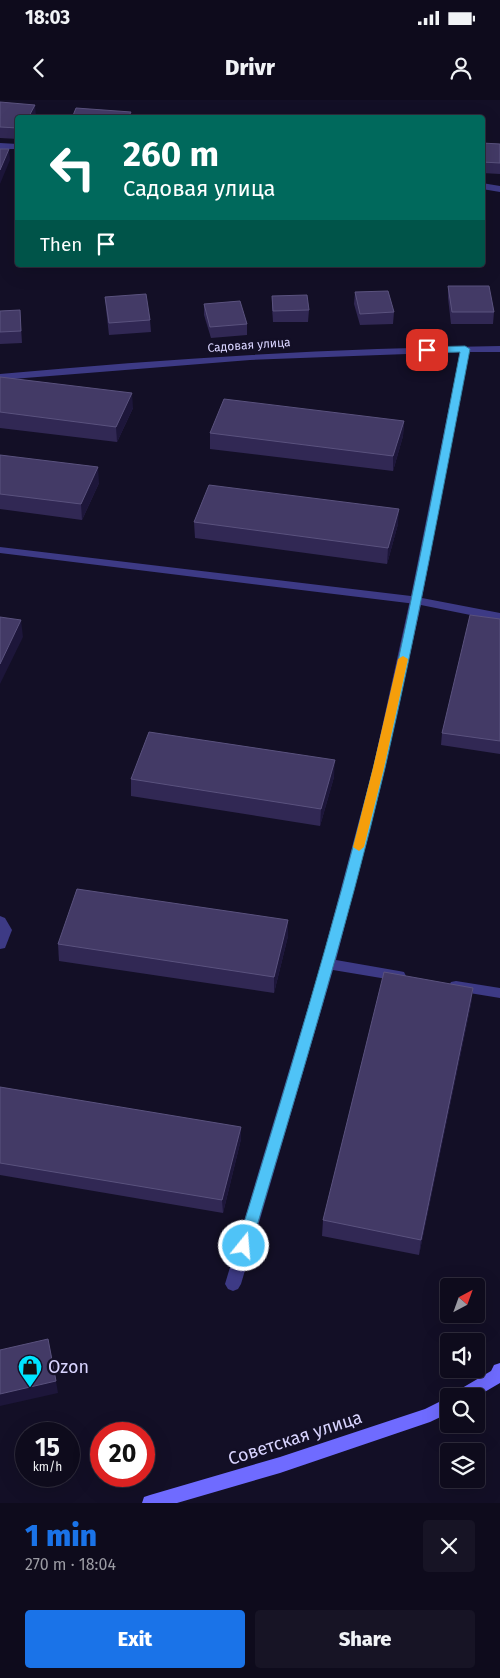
<!DOCTYPE html>
<html lang="en">
<head>
<meta charset="utf-8">
<style>
	:root { --surface:#0e0b1c; --page:#171425; --text:#f1f3f6; --muted:#9b9ba3; --line:#2e2b3b; --accent:#1a73e8 }
	body { margin:0; font-family:"Fira Sans",sans-serif; background:var(--page); color:var(--text); height:100vh; display:flex; flex-direction:column; font-size:19px; white-space:nowrap }
	* { box-sizing:border-box; margin:0 }
	p { font-size:16px; color:var(--muted) }
	.icon { flex:none; width:28px; height:28px; fill:none; stroke:currentColor; stroke-width:2; stroke-linecap:round; stroke-linejoin:round }
	.map { position:relative; height:1403px; overflow:hidden }
	.panel { display:flex; flex-direction:column; background:var(--surface); flex:1 }
	.panel>* { flex:none }
	.banner { position:absolute; left:15px; top:15px; width:470px; height:152px; border-radius:5px; box-shadow:0 5px 20px #0002,0 0 0 1px var(--line); background:#00695c; color:#fff; overflow:hidden }
	.needle { width:32px; rotate:41deg }
	.tools { position:absolute; left:440px; top:1178px; display:grid; gap:10px }
	.tools a { display:grid; place-items:center; width:45px; height:45px; border-radius:5px; background:var(--surface); box-shadow:0 5px 20px #0002,0 0 0 1px var(--line); font-size:25px }
	.speed { position:absolute; left:15px; top:1322px; display:flex; gap:10px; font-size:25px; font-weight:700; text-align:center }
	.speed>* { display:grid; place-content:center; width:65px; height:65px; border-radius:50%; background:var(--surface); box-shadow:0 5px 20px #0002,0 0 0 1px var(--line); line-height:1 }
	.speed small { font-size:12px; font-weight:400 }
	.speed .limit { border:8px solid #d22; background:#fff; color:#111 }
	.pin { position:absolute; display:grid; place-items:center; width:42px; height:42px; color:#fff; margin:-21px; border-radius:10px; box-shadow:0 2px 8px #0006 }
	.me { position:absolute; width:55px; margin:-28px; rotate:17deg; stroke-linejoin:round; filter:drop-shadow(0 0 4px #0008) }
	.turn { display:flex; align-items:center; gap:18px; height:105px; padding:0 25px; font-size:22px }
	.turn .icon { width:65px; height:65px; stroke-width:2.5 }
	.turn b { display:block; font-size:35px; line-height:42px }
	.then { display:flex; align-items:center; height:48px; padding:0 25px; background:#0003; gap:10px; font-size:19px }
	.round { display:grid; place-items:center; flex:none; width:52px; height:52px; border-radius:5px; background:var(--page) }
	.overview { display:flex; align-items:center; justify-content:space-between; height:85px; padding:0 25px }
	h1 { font-size:30px; font-weight:800; line-height:38px; color:var(--accent) }
	.primary-button { display:flex; gap:10px; margin-top:auto; padding:10px 25px }
	.primary-button a { flex:1; height:58px; border-radius:5px; background:var(--accent); color:#fff; font-size:20px; font-weight:800; line-height:58px; text-align:center }
	.primary-button a+a { background:var(--page); color:var(--text) }
	.status { display:flex; justify-content:space-between; align-items:center; height:35px; padding:0 25px; background:var(--surface); direction:ltr }
	.status svg { height:14px; fill:currentColor }
	header { display:flex; justify-content:space-between; align-items:center; height:65px; padding:0 25px; background:var(--surface); font-size:22px; font-weight:800 }
	.map>svg:first-child { display:block }
</style>
</head>
<body>
<div class="status"><b>18:03</b><svg viewBox="0 0 49 12"><path d="M0 12V9h3v3zM5 12V6h3v6zM10 12V3h3v9zM15 12V0h3v12zM26 1h20v11H26zM47 4h2v5h-2z"/></svg></div>
<header><svg class="icon" aria-label="back" viewBox="0 0 24 24"><path d="M15 5l-7 7 7 7"/></svg>Drivr<svg class="icon" aria-label="person" viewBox="0 0 24 24"><circle cx="12" cy="8" r="4"/><path d="M4 21q1-7 8-7t8 7"/></svg></header>
<div class="map">
<svg width="500" height="1403" viewBox="0 0 500 1403">
	<rect width="100%" height="100%" fill="#130f26"/>
	<g fill="none" stroke-linecap="round" stroke-linejoin="round">
		<!-- lane -->
		<g fill="#3d3a85" fill-rule="evenodd">
			<path d="M416 496 422 500 385 668 336 860 399 871 404 872 406 876 404 880 399 881 333 870 241 1184 238 1189 233 1191 228 1189 225 1184 321 864 373 668 410 500Z"/>
			<path d="M0 816 5 818 12 830 5 848 0 849Z"/>
			<path d="M456 881 500 888V898L451 890 449 886 451 882Z"/>
		</g>
		<!-- street -->
		<g fill="#3d3a85" fill-rule="evenodd">
			<path d="M0 43 18 44V49H0Z"/>
			<path d="M482 83 500 86V92L482 89Z"/>
			<path d="M500 246V252H469L422 498 500 513V521L416 504 0 453V447L411 496 460 252 250 260 0 280V274C166 259 333 248 500 246Z"/>
		</g>
		<!-- secondary -->
		<g fill="#6f6bff" fill-rule="evenodd">
			<path d="M500 1263V1283L476 1297 455 1296 457 1291 491 1271 494 1265Z"/>
			<path d="M449 1297V1313L430 1322 280 1373 177 1403H142L144 1397 150 1395 280 1357 425 1309Z"/>
		</g>
	</g>
	<!-- wall -->
	<g fill="#312854">
		<path d="M0 2 36 16 35 18H18V39L0 38Z"/>
		<path d="M482 43 500 44V74L482 73Z"/>
		<path d="M448 186 494 212 493 224H451L448 198Z"/>
		<path d="M355 192 394 212 393 224 360 225 354 204Z"/>
		<path d="M272 196 309 210 308 222H273L272 207Z"/>
		<path d="M105 197 150 220 151 232 109 235 106 209Z"/>
		<path d="M204 204 247 224V235L211 238 204 215Z"/>
		<path d="M20 210 22 243 0 244V211Z"/>
		<path d="M0 277 133 308 117 342 0 328Z"/>
		<path d="M404 321 403 336 393 371 210 349V333Z"/>
		<path d="M0 355 99 383 82 420 0 409Z"/>
		<path d="M194 422 398 424 387 464 195 438Z"/>
		<path d="M500 519V654L441 645 442 633Z"/>
		<path d="M334 677 320 726 131 696V679Z"/>
		<path d="M288 820V836L274 893 59 861 58 844Z"/>
		<path d="M473 888 471 904 419 1155 322 1136 323 1120Z"/>
		<path d="M0 987 241 1039 223 1113 0 1075Z"/>
	</g>
	<!-- shaded-wall -->
	<g fill="#1d163a">
		<path d="M35 5 36 16 35 18H28Z"/>
		<path d="M9 49 10 60 0 84V70Z"/>
		<path d="M132 293 133 308 117 342 116 327Z"/>
		<path d="M404 321 403 336 393 371V356Z"/>
		<path d="M98 367 99 383 82 420 81 404Z"/>
		<path d="M399 409 398 424 387 464 388 448Z"/>
		<path d="M21 520 23 537 0 584V564Z"/>
		<path d="M335 660 334 677 320 726 321 709Z"/>
		<path d="M288 820V836L274 893V877Z"/>
		<path d="M473 888 471 904 419 1155 421 1140Z"/>
		<path d="M241 1027V1039L223 1113 222 1100Z"/>
		<path d="M56 1281 58 1293 0 1306V1294Z"/>
	</g>
	<!-- building -->
	<g fill="#433a66" stroke="#5a527e">
		<path d="M0 2 35 5 28 18H18V28L0 27Z"/>
		<path d="M76 8 131 12 128 18H72Z"/>
		<path d="M482 43 500 44V63L482 62Z"/>
		<path d="M0 49H9L0 70Z"/>
		<path d="M448 186H489L494 212H452Z"/>
		<path d="M388 191 394 212 360 214 355 192Z"/>
		<path d="M146 194 150 220 109 223 105 197Z"/>
		<path d="M307 195 309 210 273 211 272 196Z"/>
		<path d="M240 201 247 224 210 227 204 204Z"/>
		<path d="M20 210 21 231 0 232V211Z"/>
		<path d="M0 277 132 293 116 327 0 312Z"/>
		<path d="M224 299 404 321 393 356 210 333Z"/>
		<path d="M0 355 98 367 81 404 0 394Z"/>
		<path d="M209 385 399 409 388 448 194 422Z"/>
		<path d="M470 515 500 519V641L442 633Z"/>
		<path d="M0 517 21 520 0 564Z"/>
		<path d="M149 632 335 660 321 709 131 679Z"/>
		<path d="M77 789 288 820 274 877 58 844Z"/>
		<path d="M384 872 473 888 421 1140 323 1120Z"/>
		<path d="M0 987 241 1027 222 1100 0 1063Z"/>
		<path d="M48 1239 56 1281 0 1294V1250Z"/>
	</g>
	<!-- route -->
	<path fill="#4fc3f7" stroke="#337fa1" d="M465 246 470 249C443 389 417 529 385 668 347 829 298 987 251 1146L249 1150 244 1152 239 1150 237 1146C285 988 333 830 373 669 407 531 433 391 460 252L427 253 423 250 427 247Z"/>
	<!-- slow -->
	<path fill="#f59e0b" d="M403 556 408 559 384 668 364 747 359 751 353 747 373 668 398 559Z"/>
	<!-- icons -->
	<defs>
		<symbol id="shop-pin" viewBox="-11 -11 22 30"><path d="M0 17L-7.5 6A9.5 9.5 0 1 1 7.5 6Z" fill="#00e5ff" stroke="#130f26"/><path d="M-5-2.5h2.3a2.7 3.5 0 0 1 5.4 0H5L5.5 6h-11ZM-1.5-2.5h3a1.5 2.3 0 0 0-3 0Z" fill="#111"/></symbol>
	</defs>
	<g fill-rule="evenodd">
		<use href="#shop-pin" x="16" y="1253" width="28" height="38"/>
	</g>
	<g text-anchor="middle" dominant-baseline="central" stroke-width="4.5" stroke-linejoin="round" paint-order="stroke">
		<!-- far-street labels -->
		<g font-size="12" fill="#d9d4ff" stroke="#130f26">
			<text transform="translate(249 245) rotate(-4)">Садовая улица</text>
		</g>
		<!-- near-poi labels -->
		<g font-size="18" fill="#d9d4ff" stroke="#130f26" text-anchor="start">
			<text x="48" y="1267">Ozon</text>
		</g>
		<!-- near-street labels -->
		<g font-size="18" fill="#d9d4ff" stroke="#130f26">
			<text transform="translate(295 1338) rotate(-18)">Советская улица</text>
		</g>
	</g>
</svg>
<div class="tools">
<a><svg class="needle" viewBox="-14 -14 28 28"><path d="M0-13l5 13h-10z" fill="#e53935"/><path d="M0 13l5-13h-10z" fill="#9b9ba3"/></svg></a>
<a><svg class="icon" aria-label="sound" viewBox="0 0 24 24"><path d="M4 9h4l5-4v14l-5-4H4zM17 9q2 3 0 6"/></svg></a>
<a><svg class="icon" aria-label="search" viewBox="0 0 24 24"><circle cx="10" cy="10" r="6"/><path d="M15 15l6 6"/></svg></a>
<a><svg class="icon" aria-label="layers" viewBox="0 0 24 24"><path d="M12 4l9 5-9 5-9-5zM3 14l9 5 9-5"/></svg></a>
</div>
<div class="speed"><div>15<small>km/h</small></div><div class="limit">20</div></div>
<div class="pin" style="left:427px;top:250px;background:#d93025"><svg class="icon" aria-label="arrive" viewBox="0 0 24 24"><path d="M6 21V4h12l-3 4 3 4H6"/></svg></div>
<svg class="me" style="left:244px;top:1146px" viewBox="-20 -20 40 40"><circle r="17" fill="#4fc3f7" stroke="#fff" stroke-width="3"/><path d="M0-11L8 9 0 5-8 9z" fill="#fff"/></svg>
<div class="banner">
<div class="turn"><svg class="icon" aria-label="left" viewBox="0 0 24 24"><path d="M17 20v-9H6M10 6l-5 5 5 5"/></svg><div><b>260 m</b>Садовая улица</div></div>
<div class="then">Then<svg class="icon" aria-label="arrive" viewBox="0 0 24 24"><path d="M6 21V4h12l-3 4 3 4H6"/></svg></div>
</div>
</div>
<section class="panel">
<div class="overview"><div><h1>1 min</h1><p>270 m · 18:04</p></div><a class="round"><svg class="icon" aria-label="close" viewBox="0 0 24 24"><path d="M6 6l12 12M18 6L6 18"/></svg></a></div>
<div class="primary-button"><a>Exit</a><a>Share</a></div>
</section>
</body>
</html>
